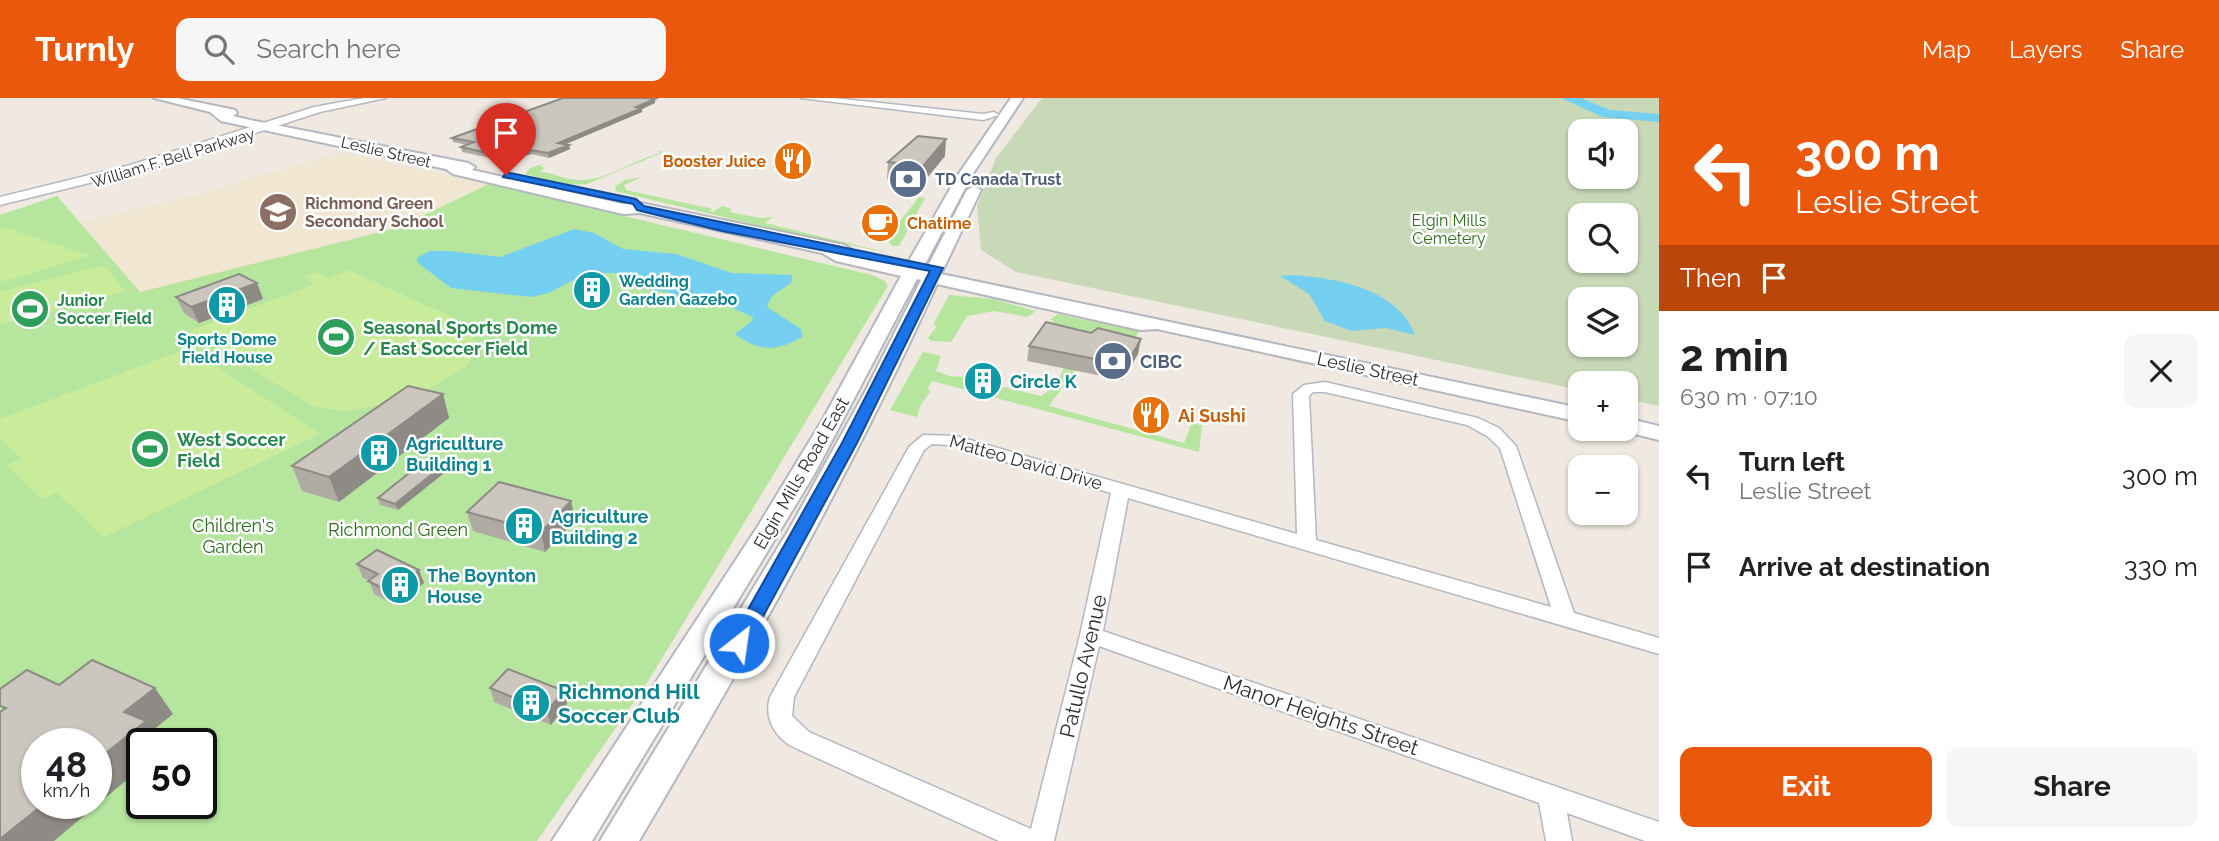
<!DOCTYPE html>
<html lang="en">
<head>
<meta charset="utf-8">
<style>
	:root { --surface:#fff; --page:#f6f6f6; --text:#202124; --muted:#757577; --accent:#ea580c }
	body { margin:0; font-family:Raleway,sans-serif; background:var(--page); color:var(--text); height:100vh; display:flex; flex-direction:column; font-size:26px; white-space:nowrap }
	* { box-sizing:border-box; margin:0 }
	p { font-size:23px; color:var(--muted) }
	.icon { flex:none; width:38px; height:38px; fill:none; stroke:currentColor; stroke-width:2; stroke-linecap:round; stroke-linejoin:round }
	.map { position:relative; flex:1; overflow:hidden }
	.details { display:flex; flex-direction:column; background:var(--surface); width:560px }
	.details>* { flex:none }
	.guide { background:#ea580c; color:#fff; overflow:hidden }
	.controls { position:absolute; left:1568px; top:21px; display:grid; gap:14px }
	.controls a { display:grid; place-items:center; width:70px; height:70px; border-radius:14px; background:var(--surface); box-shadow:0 2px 5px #0004; font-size:35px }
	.speed { position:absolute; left:21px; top:630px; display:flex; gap:14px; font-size:35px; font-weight:700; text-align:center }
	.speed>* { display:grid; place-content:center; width:91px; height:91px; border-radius:50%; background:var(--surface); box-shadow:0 2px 5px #0004; line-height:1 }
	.speed small { font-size:18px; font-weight:400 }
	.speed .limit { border:4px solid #111; border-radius:10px; background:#fff; color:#111 }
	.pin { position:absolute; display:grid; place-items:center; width:60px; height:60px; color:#fff; margin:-72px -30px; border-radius:50% 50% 50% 0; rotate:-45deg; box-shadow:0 0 7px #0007 }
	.pin .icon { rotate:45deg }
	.me { position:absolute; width:77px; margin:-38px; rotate:30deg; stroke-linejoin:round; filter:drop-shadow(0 0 5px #0008) }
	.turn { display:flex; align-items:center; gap:24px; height:147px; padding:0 21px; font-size:32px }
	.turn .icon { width:91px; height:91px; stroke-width:2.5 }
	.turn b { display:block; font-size:49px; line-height:60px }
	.then { display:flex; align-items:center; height:66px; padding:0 21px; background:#0003; gap:14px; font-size:26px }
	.round { display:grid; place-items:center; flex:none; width:74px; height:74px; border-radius:14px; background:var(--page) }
	.overview { display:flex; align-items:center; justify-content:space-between; height:119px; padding:0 21px }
	h1 { font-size:42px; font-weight:700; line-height:52px }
	.button { display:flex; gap:14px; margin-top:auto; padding:14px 21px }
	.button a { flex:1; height:80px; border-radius:14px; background:var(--accent); color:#fff; font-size:28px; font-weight:700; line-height:80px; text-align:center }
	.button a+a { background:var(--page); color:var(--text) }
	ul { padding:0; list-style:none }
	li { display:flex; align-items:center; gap:21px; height:91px; padding:0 21px }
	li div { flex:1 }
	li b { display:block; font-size:26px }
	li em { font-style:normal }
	header { display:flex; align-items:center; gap:42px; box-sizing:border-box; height:98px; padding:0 35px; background:var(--accent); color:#fff }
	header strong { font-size:33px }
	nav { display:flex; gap:38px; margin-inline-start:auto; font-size:24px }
	.search { width:490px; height:63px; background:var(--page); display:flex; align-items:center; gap:18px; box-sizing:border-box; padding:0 24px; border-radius:14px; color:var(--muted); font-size:26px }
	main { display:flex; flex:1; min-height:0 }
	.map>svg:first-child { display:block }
</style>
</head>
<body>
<header>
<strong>Turnly</strong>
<div class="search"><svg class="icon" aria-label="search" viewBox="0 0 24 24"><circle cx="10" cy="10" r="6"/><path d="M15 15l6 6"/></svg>Search here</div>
<nav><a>Map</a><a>Layers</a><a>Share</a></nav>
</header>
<main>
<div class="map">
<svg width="1659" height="743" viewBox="0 0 1659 743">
	<rect width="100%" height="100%" fill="#efe9e1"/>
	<!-- education -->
	<path fill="#f0e6d1" d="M340 54 489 86 397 130 140 194 81 124 220 91 243 81 284 72Z"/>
	<!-- green -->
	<g fill="#b6e59e" fill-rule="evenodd">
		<path d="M658 53 664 54 587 86 564 87 525 76 530 70 546 65 540 68 545 70 540 73C553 76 571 83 584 82 609 81 634 62 660 55Z"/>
		<path d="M642 79 624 87 626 92 713 111 710 113 713 114 722 108 732 111 729 114 760 120 773 119 765 125 889 155 777 132 615 93 616 88 625 82Z"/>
		<path d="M489 86 872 177 885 183 888 188 647 585 537 743H0V117L57 98 140 194 397 130ZM37 646H96V705H37ZM142 646H201V705H142Z"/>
		<path d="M919 99 925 100 899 148H893L874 131H894Z"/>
		<path d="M949 197 993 201 1036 213 1027 219 994 213 967 218 951 244 931 243 928 240 937 228 933 227Z"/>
		<path d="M1058 216 1139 233 1134 242 1095 238 1055 226 1051 221Z"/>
		<path d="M1078 242 1076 271 1049 308 1184 345 1192 325 1202 327 1199 354 932 283 927 292 931 293 921 306 917 319 890 312 923 254 941 258 936 273 949 278 964 279V283L997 291 999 288 1041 298 1052 290 1044 282 1060 278Z"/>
	</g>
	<!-- cemetery -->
	<path fill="#c8d9b8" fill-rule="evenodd" d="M1042 0H1659V308L1626 301V285H1580V292L1016 174 981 152 977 108 996 60ZM1580 33H1626V79H1580ZM1580 117H1626V163H1580ZM1580 201H1626V247H1580Z"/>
	<!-- pitch -->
	<g fill="#c9ec9a">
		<path d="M6 130 90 158 0 184V132Z"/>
		<path d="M104 167 125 193 0 227V194Z"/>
		<path d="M349 172 456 221 478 246 467 268 428 291 391 305 346 313 314 309 190 233 315 186 304 179 316 174 329 180Z"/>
		<path d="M188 250 320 336 104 439 57 395 41 401 6 367 21 361 0 341V321Z"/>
	</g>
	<!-- water -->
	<g fill="#75cff0">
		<path d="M574 131 594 135 623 151 676 156 732 175 792 177V184L771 199 767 209 801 231 802 239C776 254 760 254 735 236L752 223 753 219 728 208 700 207 668 194 644 191 614 175H587L549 195 531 199 451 190 418 165 417 160 430 153H449L500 159Z"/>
		<path d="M1289 177C1333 179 1398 190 1415 237L1386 230 1352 233 1325 223 1309 196 1280 178Z"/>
	</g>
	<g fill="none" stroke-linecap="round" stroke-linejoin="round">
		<!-- river -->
		<path fill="#75cff0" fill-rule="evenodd" d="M1561 0H1581L1610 12 1659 16V24L1603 19Z"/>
		<defs>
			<path id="minor" d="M1325 284 1478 320 1499 330 1516 348 1574 515 1659 540V556L1128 400 1103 533 1659 724V743H1645L1567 715 1572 743H1546L1539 705 1099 548 1054 743H999L791 648C774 637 764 620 770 599L909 349 923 337 956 338 1297 436 1293 296 1304 287ZM1313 294H1325L1467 327 1487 338 1500 350 1551 509 1316 442 1309 298ZM932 346 949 347 1111 395 1080 537 1031 731 809 634 792 618 794 599 924 352Z"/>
			<g id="tertiary">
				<path d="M364 0H386L320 14 138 73 0 107V99L130 67 314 9Z"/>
				<path d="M801 0H834L983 16 994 14 999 17 983 22Z"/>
			</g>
			<g id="secondary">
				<path d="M154 0H177L235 12 237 15 233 18 250 22 468 65 475 69 472 72 623 106 640 105 844 147 852 152 850 156 906 168 958 77 1011 0H1023L972 77 922 172H926L967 92 974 88 981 92 941 176 1580 310V324L1157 231 1140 232 937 186C850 378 746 561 639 743H600L791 428 866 292 921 182 917 181 815 375 592 743H552L758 428 823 321 901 178 836 163 822 155 640 115 623 116 453 76 446 71 221 23 210 14Z"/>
				<path d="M1626 320 1659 328V342L1618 332 1626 331Z"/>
			</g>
		</defs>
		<!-- minor casing -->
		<use href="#minor" stroke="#b4b7c1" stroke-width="3"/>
		<!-- tertiary casing -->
		<use href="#tertiary" stroke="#b4b7c1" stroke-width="3"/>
		<!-- secondary casing -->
		<use href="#secondary" stroke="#b4b7c1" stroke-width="4"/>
		<!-- minor -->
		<use href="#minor" fill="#fff" fill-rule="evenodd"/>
		<!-- tertiary -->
		<use href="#tertiary" fill="#fff" fill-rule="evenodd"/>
		<!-- secondary -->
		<use href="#secondary" fill="#fff" fill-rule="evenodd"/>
	</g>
	<!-- wall -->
	<g fill="#afaba4">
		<path d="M655 5 642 11V14L566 46 570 51 549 60 531 56 505 63 462 54 461 49 467 47 453 44 452 40Z"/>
		<path d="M945 58 922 86 887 81 888 64Z"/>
		<path d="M257 185 263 201 199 225 184 215 176 199Z"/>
		<path d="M1029 248 1138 256 1122 282 1027 263Z"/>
		<path d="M443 296 449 320 339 404 302 393 292 368Z"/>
		<path d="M442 368 444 375 398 412 380 407 378 400Z"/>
		<path d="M571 403 575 422 545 454 473 433 467 414Z"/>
		<path d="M357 466 424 485 396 507 374 496 369 482 363 480Z"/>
		<path d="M490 590 567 606 551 627 494 604Z"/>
	</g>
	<!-- shaded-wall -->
	<g fill="#8e8b86">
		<path d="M655 1V5L642 11V14L559 49 558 45Z"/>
		<path d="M946 41 945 58 922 86 923 68Z"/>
		<path d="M569 47 570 51 549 60 548 55Z"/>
		<path d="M530 52 531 56 505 63 504 59Z"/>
		<path d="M257 185 263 201 199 225 191 209Z"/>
		<path d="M1141 241 1138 256 1122 282 1126 267Z"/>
		<path d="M443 296 449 320 339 404 329 379Z"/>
		<path d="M442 368 444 375 398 412 395 406Z"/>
		<path d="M571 403 575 422 545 454 541 434Z"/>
		<path d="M419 472 424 485 396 507 391 494Z"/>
		<path d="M155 590 173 616 152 633 161 646H142V669L54 743H0V741L45 705H96V663L124 614Z"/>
		<path d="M564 593 567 606 551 627 547 613Z"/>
	</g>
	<!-- building -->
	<g fill="#cbc7bf" stroke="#8e8b86" stroke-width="2">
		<path d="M563 0H647L655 1 636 9 642 10 558 45 569 47 548 55 530 52 504 59 461 49 474 44 452 40Z"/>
		<path d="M918 38 946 41 923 68 888 64Z"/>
		<path d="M239 176 257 185 191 209 176 199Z"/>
		<path d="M1046 224 1091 235 1098 230 1141 241 1126 267 1029 248Z"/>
		<path d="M408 288 443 296 329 379 292 368Z"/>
		<path d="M424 363 442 368 395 406 378 400Z"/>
		<path d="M499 384 571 403 541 434 467 414Z"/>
		<path d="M377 452 419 472 391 494 368 483 378 476 357 466Z"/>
		<path d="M92 562 155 590 124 614 146 623 96 663V646H37V705H45L0 741V614L6 610 0 608V591L27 572 59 587Z"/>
		<path d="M508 571 564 593 547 613 490 590Z"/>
	</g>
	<!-- route -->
	<path fill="#1a73e8" stroke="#114b97" stroke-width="2" d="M506 74 636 101 644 108 943 170 857 345 746 550H732L729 545 842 345 930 173 722 133 637 112 633 106 503 79Z"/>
	<!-- icons -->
	<defs>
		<symbol id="restaurant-disc" viewBox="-11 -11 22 22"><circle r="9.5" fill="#e8710a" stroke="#fff"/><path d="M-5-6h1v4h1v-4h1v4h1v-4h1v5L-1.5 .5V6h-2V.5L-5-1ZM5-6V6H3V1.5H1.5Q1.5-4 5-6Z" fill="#fff"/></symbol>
		<symbol id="bank-disc" viewBox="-11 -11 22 22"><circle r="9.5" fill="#5c6f8a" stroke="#fff"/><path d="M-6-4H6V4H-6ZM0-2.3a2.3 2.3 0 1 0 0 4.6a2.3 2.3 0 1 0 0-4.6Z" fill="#fff"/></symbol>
		<symbol id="school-disc" viewBox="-11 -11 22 22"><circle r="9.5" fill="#8d6e63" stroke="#fff"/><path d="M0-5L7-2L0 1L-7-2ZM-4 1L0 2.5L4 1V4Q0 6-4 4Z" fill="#fff"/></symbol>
		<symbol id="cafe-disc" viewBox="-11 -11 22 22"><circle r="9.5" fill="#e8710a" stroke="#fff"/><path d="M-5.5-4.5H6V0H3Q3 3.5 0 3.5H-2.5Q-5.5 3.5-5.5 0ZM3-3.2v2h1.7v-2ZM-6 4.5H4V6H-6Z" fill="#fff"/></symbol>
		<symbol id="building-disc" viewBox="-11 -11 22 22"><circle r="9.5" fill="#0f9aa8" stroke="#fff"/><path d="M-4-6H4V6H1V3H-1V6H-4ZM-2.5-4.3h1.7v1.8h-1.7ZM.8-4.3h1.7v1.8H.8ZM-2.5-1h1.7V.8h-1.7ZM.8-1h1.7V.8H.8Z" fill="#fff"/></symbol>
		<symbol id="stadium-disc" viewBox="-11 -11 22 22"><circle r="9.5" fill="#2e9e5b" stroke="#fff"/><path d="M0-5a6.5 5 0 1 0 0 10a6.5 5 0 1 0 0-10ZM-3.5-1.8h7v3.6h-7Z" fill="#fff"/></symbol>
	</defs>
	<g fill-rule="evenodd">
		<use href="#restaurant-disc" x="771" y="41" width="44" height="44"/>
		<use href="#bank-disc" x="886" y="59" width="44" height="44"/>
		<use href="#school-disc" x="256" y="92" width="44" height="44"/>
		<use href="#cafe-disc" x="858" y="103" width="44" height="44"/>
		<use href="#building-disc" x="570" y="170" width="44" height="44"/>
		<use href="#building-disc" x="205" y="185" width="44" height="44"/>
		<use href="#stadium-disc" x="8" y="189" width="44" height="44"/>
		<use href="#stadium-disc" x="314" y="217" width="44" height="44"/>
		<use href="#bank-disc" x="1091" y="241" width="44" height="44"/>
		<use href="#building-disc" x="961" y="261" width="44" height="44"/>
		<use href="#restaurant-disc" x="1129" y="295" width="44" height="44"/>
		<use href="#stadium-disc" x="128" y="329" width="44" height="44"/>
		<use href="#building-disc" x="357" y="333" width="44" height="44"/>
		<use href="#building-disc" x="502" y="406" width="44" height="44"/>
		<use href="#building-disc" x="378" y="465" width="44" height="44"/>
		<use href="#building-disc" x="509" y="583" width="44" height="44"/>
	</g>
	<g text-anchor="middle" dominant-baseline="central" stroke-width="5" stroke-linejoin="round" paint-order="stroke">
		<!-- far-street labels -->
		<g font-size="16" fill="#2e2e2e" stroke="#fff">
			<text transform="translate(386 54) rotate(13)">Leslie Street</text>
			<text transform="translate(173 60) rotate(-17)">William F. Bell Parkway</text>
		</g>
		<!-- far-food labels -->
		<g font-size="16" font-weight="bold" fill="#c56008" stroke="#fff" text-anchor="end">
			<text x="766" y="63">Booster Juice</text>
			<text x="907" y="125" text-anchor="start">Chatime</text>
		</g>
		<!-- far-service labels -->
		<g font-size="16" font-weight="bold" fill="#4e5e75" stroke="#fff" text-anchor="start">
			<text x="935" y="81">TD Canada Trust</text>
		</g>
		<!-- far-education labels -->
		<g font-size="16" font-weight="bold" fill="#785e54" stroke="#fff" text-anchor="start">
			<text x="305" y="105">Richmond Green<tspan x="305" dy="18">Secondary School</tspan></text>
		</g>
		<!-- far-park labels -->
		<g font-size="16" fill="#2c6e1b" stroke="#fff">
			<text x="1449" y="122">Elgin Mills<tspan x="1449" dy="18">Cemetery</tspan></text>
		</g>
		<!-- far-culture labels -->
		<g font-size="16" font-weight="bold" fill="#0d838f" stroke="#fff" text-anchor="start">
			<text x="619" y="183">Wedding<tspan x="619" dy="18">Garden Gazebo</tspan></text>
			<text x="227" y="241" text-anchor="middle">Sports Dome<tspan x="227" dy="18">Field House</tspan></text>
		</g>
		<!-- far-leisure labels -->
		<g font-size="16" font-weight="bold" fill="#27864d" stroke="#fff" text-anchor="start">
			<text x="57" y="202">Junior<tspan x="57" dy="18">Soccer Field</tspan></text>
		</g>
		<!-- leisure labels -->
		<g font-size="18" font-weight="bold" fill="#27864d" stroke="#fff" text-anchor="start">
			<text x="363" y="229">Seasonal Sports Dome<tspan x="363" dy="21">/ East Soccer Field</tspan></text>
			<text x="177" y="341">West Soccer<tspan x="177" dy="21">Field</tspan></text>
		</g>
		<!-- service labels -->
		<g font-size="18" font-weight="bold" fill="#4e5e75" stroke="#fff" text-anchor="start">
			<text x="1140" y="263">CIBC</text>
		</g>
		<!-- street labels -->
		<g font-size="18" fill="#2e2e2e" stroke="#fff">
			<text transform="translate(1368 271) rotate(12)">Leslie Street</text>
			<text transform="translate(1026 364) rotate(16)">Matteo David Drive</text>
			<text transform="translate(801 375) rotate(-60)">Elgin Mills Road East</text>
		</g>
		<!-- culture labels -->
		<g font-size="18" font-weight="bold" fill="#0d838f" stroke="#fff" text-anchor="start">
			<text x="1010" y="283">Circle K</text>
			<text x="406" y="345">Agriculture<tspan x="406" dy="21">Building 1</tspan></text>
			<text x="551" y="418">Agriculture<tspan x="551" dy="21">Building 2</tspan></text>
			<text x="427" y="477">The Boynton<tspan x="427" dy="21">House</tspan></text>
		</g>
		<!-- food labels -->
		<g font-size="18" font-weight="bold" fill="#c56008" stroke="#fff" text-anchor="start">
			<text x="1178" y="317">Ai Sushi</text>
		</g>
		<!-- park labels -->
		<g font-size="18" fill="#2c6e1b" stroke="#fff">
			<text x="233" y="427">Children's<tspan x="233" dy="21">Garden</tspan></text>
			<text x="398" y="431">Richmond Green</text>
		</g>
		<!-- near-street labels -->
		<g font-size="21" fill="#2e2e2e" stroke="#fff">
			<text transform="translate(1083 568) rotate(-77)">Patullo Avenue</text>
			<text transform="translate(1321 617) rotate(19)">Manor Heights Street</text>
		</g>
		<!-- near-culture labels -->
		<g font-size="21" font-weight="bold" fill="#0d838f" stroke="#fff" text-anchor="start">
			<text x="558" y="593">Richmond Hill<tspan x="558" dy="24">Soccer Club</tspan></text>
		</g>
	</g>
</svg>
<div class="controls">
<a><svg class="icon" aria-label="sound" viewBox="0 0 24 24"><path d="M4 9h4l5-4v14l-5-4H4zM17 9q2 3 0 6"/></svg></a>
<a><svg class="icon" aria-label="search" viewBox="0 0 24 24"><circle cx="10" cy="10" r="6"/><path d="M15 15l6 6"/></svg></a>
<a><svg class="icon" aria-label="layers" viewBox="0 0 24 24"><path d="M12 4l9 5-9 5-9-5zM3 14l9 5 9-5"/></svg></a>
<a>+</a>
<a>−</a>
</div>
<div class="speed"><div>48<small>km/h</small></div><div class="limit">50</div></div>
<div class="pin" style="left:506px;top:77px;background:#d93025"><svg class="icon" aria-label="arrive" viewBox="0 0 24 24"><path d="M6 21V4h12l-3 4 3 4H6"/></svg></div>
<svg class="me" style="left:739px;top:545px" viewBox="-20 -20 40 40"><circle r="17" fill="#1a73e8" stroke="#fff" stroke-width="3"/><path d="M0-11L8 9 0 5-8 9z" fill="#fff"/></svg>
</div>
<section class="details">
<div class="guide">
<div class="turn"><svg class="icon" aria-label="left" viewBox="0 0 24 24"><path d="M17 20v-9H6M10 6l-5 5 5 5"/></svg><div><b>300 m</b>Leslie Street</div></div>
<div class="then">Then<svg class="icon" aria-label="arrive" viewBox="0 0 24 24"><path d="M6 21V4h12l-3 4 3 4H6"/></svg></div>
</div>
<div class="overview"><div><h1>2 min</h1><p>630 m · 07:10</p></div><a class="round"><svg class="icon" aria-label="close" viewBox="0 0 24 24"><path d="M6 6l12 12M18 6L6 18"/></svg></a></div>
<ul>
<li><svg class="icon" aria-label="left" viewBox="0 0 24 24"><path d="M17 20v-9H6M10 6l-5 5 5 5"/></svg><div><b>Turn left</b><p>Leslie Street</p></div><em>300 m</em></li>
<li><svg class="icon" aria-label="arrive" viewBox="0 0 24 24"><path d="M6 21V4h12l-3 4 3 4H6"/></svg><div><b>Arrive at destination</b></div><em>330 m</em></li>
</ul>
<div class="button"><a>Exit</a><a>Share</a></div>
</section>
</main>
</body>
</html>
